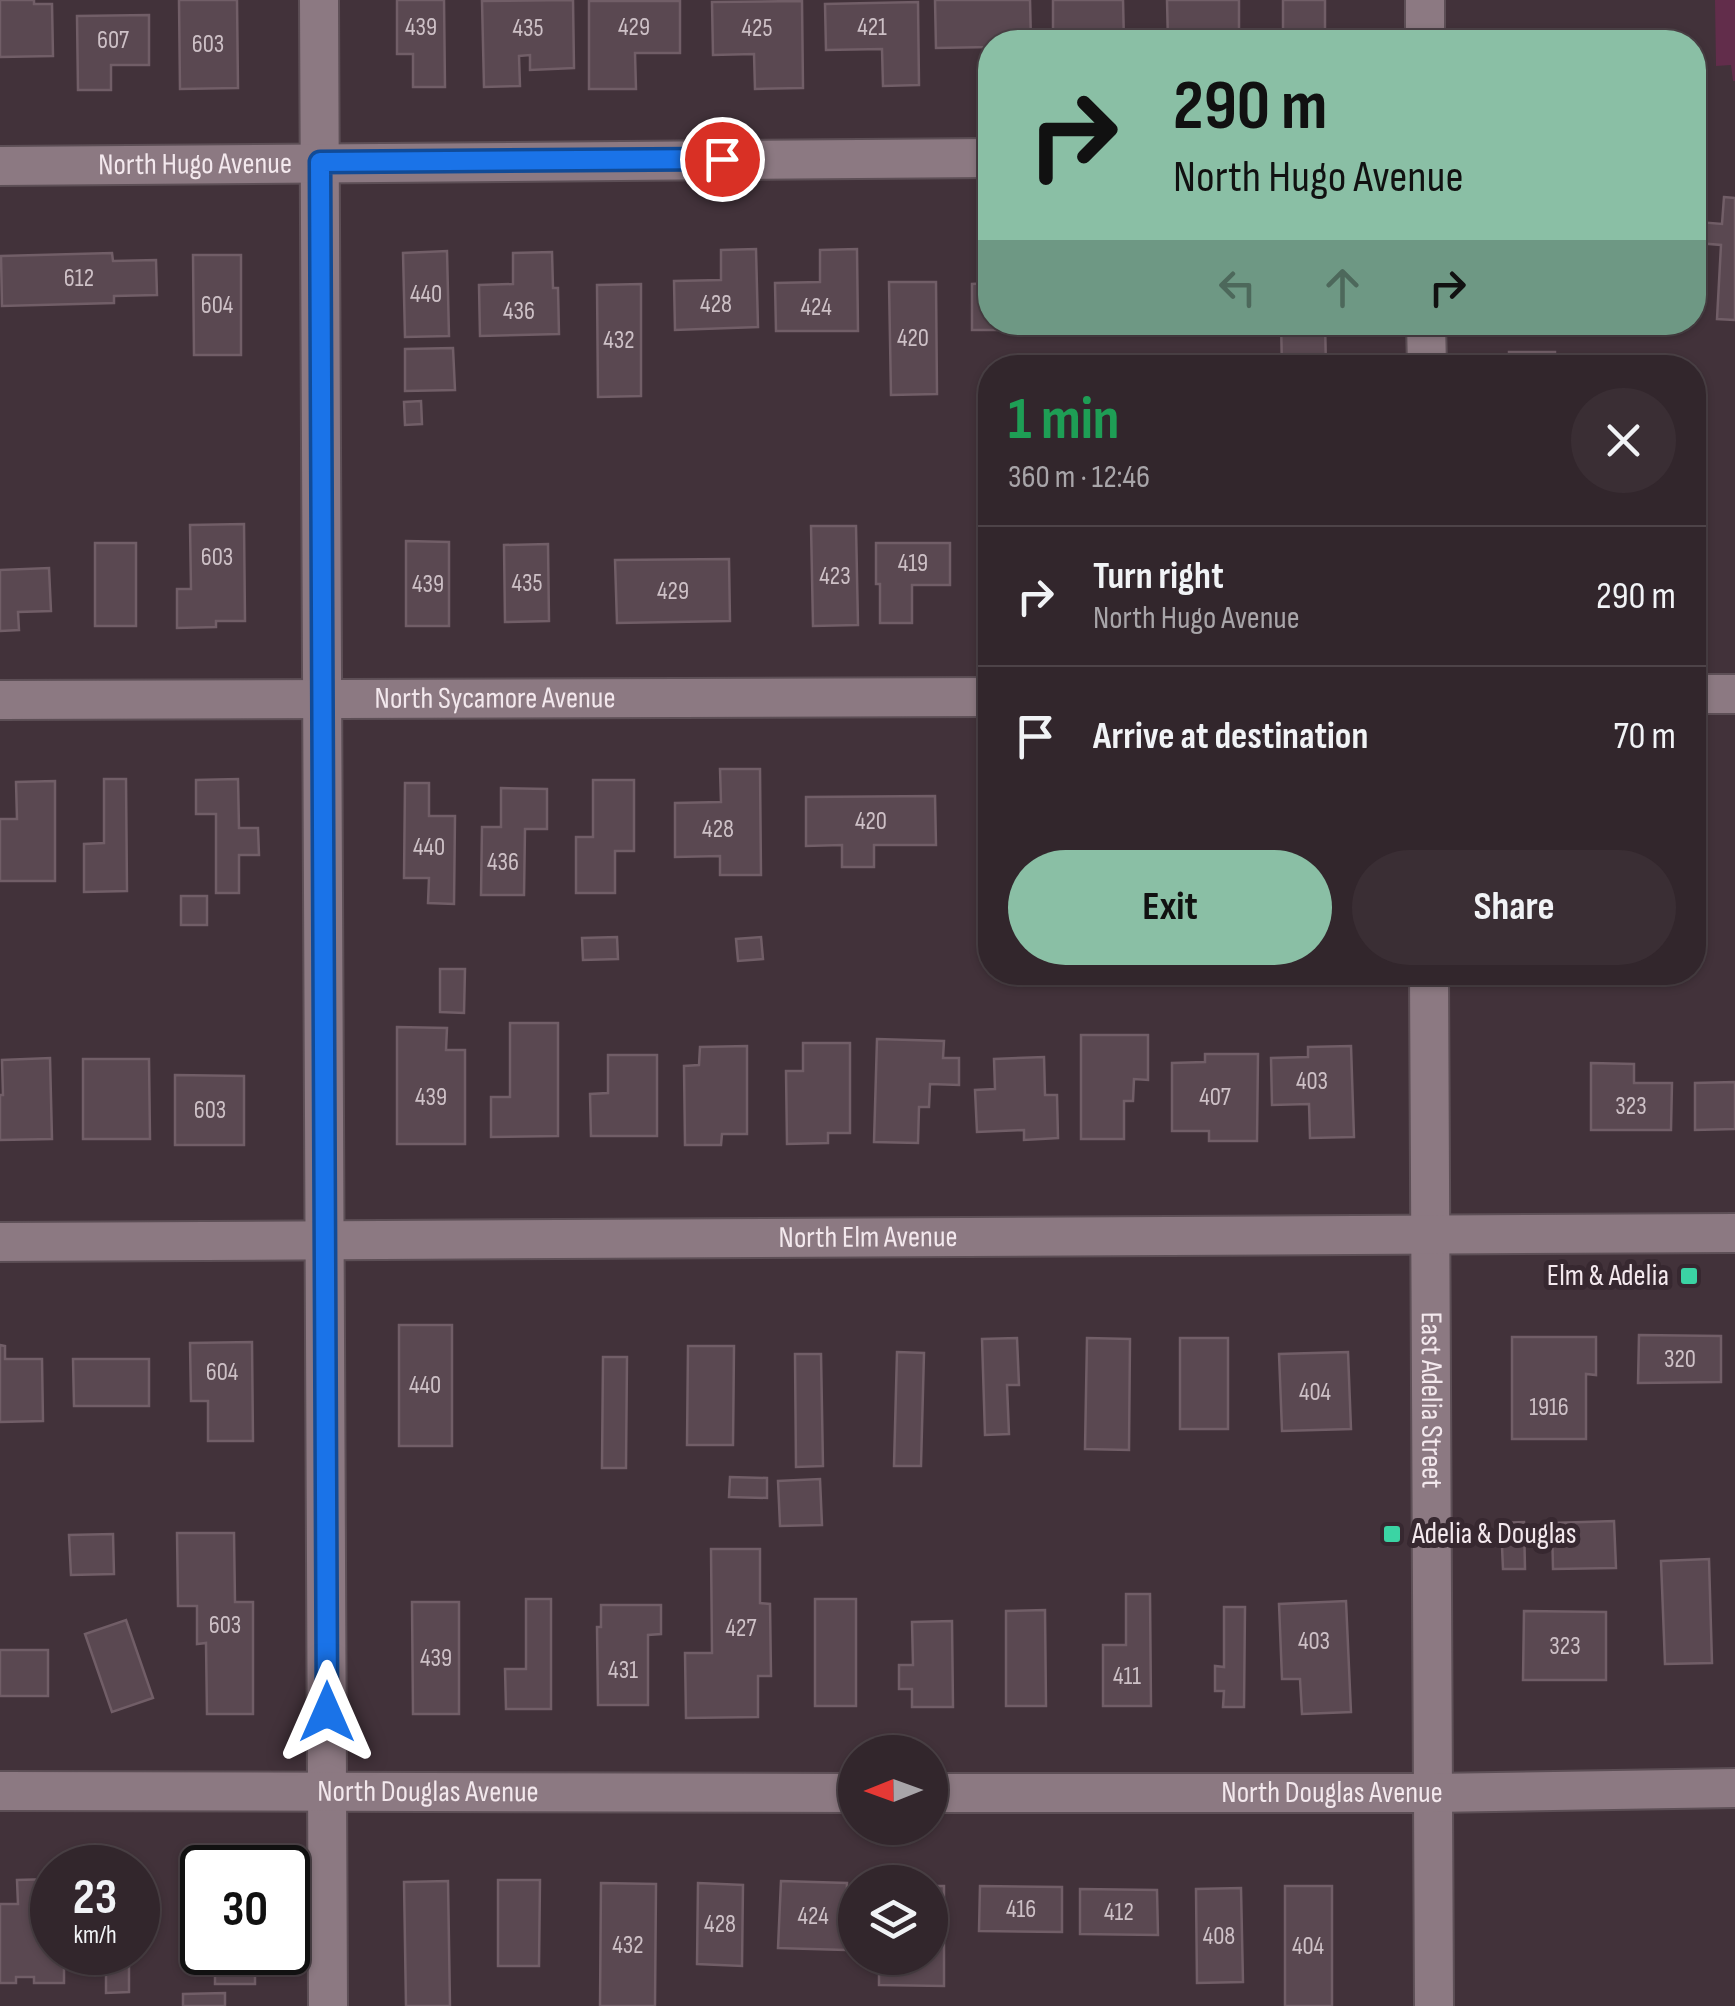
<!DOCTYPE html>
<html lang="en">
<head>
<meta charset="utf-8">
<style>
	:root { --surface:#32262c; --page:#3a2e34; --text:#f1f3f6; --muted:#a8a5a9; --line:#4d4348; --accent:#8abfa5 }
	body { margin:0; font-family:"Sofia Sans Condensed",sans-serif; background:var(--page); color:var(--text); height:100vh; display:flex; flex-direction:column; font-size:38px; white-space:nowrap }
	* { box-sizing:border-box; margin:0 }
	p { font-size:32px; color:var(--muted) }
	.icon { flex:none; width:55px; height:55px; fill:none; stroke:currentColor; stroke-width:2; stroke-linecap:round; stroke-linejoin:round }
	.map { position:relative; flex:1; overflow:hidden }
	.side { position:absolute; left:978px; top:355px; width:728px; height:630px; display:flex; flex-direction:column; background:var(--surface); border-radius:40px; box-shadow:0 2px 8px #0004,0 0 0 2px var(--line) }
	.side>* { flex:none }
	.banner { position:absolute; left:978px; top:30px; width:728px; height:305px; border-radius:40px; box-shadow:0 2px 8px #0004,0 0 0 2px var(--line); background:#8abfa5; color:#111; overflow:hidden }
	.needle { width:65px; rotate:269deg }
	.tools { position:absolute; left:838px; top:1735px; display:grid; gap:20px }
	.tools a { display:grid; place-items:center; width:110px; height:110px; border-radius:50%; background:var(--surface); box-shadow:0 2px 8px #0004,0 0 0 2px var(--line); font-size:50px }
	.speed { position:absolute; left:30px; top:1845px; display:flex; gap:20px; font-size:50px; font-weight:700; text-align:center }
	.speed>* { display:grid; place-content:center; width:130px; height:130px; border-radius:50%; background:var(--surface); box-shadow:0 2px 8px #0004,0 0 0 2px var(--line); line-height:1 }
	.speed small { font-size:25px; font-weight:400 }
	.speed .limit { border:5px solid #111; border-radius:15px; background:#fff; color:#111 }
	.pin { position:absolute; display:grid; place-items:center; width:85px; height:85px; color:#fff; margin:-42px; border:5px solid #fff; border-radius:50%; box-shadow:0 2px 10px #0007 }
	.me { position:absolute; width:110px; margin:-55px; rotate:0deg; stroke-linejoin:round; filter:drop-shadow(0 0 8px #0008) }
	.turn { display:flex; align-items:center; gap:35px; height:210px; padding:0 30px; font-size:45px }
	.turn .icon { width:130px; height:130px; stroke-width:2.5 }
	.turn b { display:block; font-size:70px; line-height:85px }
	.lanes { display:flex; align-items:center; height:95px; padding:0 30px; background:#0003; justify-content:center; gap:50px; direction:ltr }
	.lanes .off { opacity:.35 }
	.round { display:grid; place-items:center; flex:none; width:105px; height:105px; border-radius:52px; background:var(--page) }
	.overview { display:flex; align-items:center; justify-content:space-between; height:170px; padding:0 30px }
	h1 { font-size:60px; font-weight:700; line-height:75px; color:#1e9e55 }
	.cta { display:flex; gap:20px; margin-top:auto; padding:20px 30px }
	.cta a { flex:1; height:115px; border-radius:60px; background:var(--accent); color:#111; font-size:40px; font-weight:700; line-height:115px; text-align:center }
	.cta a+a { background:var(--page); color:var(--text) }
	ul { padding:0; list-style:none }
	li { display:flex; align-items:center; gap:30px; height:140px; padding:0 30px; border-top:2px solid var(--line) }
	li div { flex:1 }
	li b { display:block; font-size:38px }
	li em { font-style:normal }
	.map>svg:first-child { display:block }
</style>
</head>
<body>
<div class="map">
<svg width="1735" height="2006" viewBox="0 0 1735 2006">
	<rect width="100%" height="100%" fill="#42323a"/>
	<!-- green -->
	<path fill="#622d4b" d="M1715 0H1735V81H1733L1731 65 1716 66Z"/>
	<!-- building -->
	<g fill="#5a4851" stroke="#715e67" stroke-width="2.5">
		<path d="M0 0H34V4H52L53 56 0 57Z"/>
		<path d="M179 0H237L238 88 180 89Z"/>
		<path d="M397 0H444L445 87H413V54H397Z"/>
		<path d="M573 0 574 68 530 70V55L519 56 520 86 484 87 482 1Z"/>
		<path d="M935 0H1030L1031 42H990V47L936 48Z"/>
		<path d="M1053 0H1123L1124 42H1053Z"/>
		<path d="M1167 0H1239V42H1168Z"/>
		<rect x="1283" y="0" width="42" height="42"/>
		<path d="M589 1H680V53H635L636 89H589Z"/>
		<path d="M802 1 803 88 755 89 754 54 713 55 712 2Z"/>
		<path d="M918 2 919 85 883 86 882 49 826 50 825 4Z"/>
		<path d="M149 15V65H111V90H78L77 16Z"/>
		<path d="M1724 197 1735 198V320L1717 319 1721 245 1698 243 1699 222 1722 224Z"/>
		<path d="M756 249 758 327 675 330 674 281 721 280V250Z"/>
		<path d="M857 249 858 331H776L775 283 820 282V250Z"/>
		<path d="M447 251 449 336 405 337 403 253Z"/>
		<path d="M552 252 553 288H558L559 334 480 336 479 285 513 284V253Z"/>
		<path d="M112 253 113 261 156 260 157 295 114 296V303L2 306 1 256Z"/>
		<path d="M193 255H241V355H194Z"/>
		<path d="M889 282H936L937 394 891 395Z"/>
		<path d="M990 283V322H1055V330H972V284Z"/>
		<path d="M641 284V396L598 397 597 285Z"/>
		<path d="M1077 322H1152V327L1077 328Z"/>
		<path d="M1281 322H1325L1326 368H1282Z"/>
		<path d="M453 348 455 390 405 391V349Z"/>
		<rect x="1509" y="352" width="46" height="16"/>
		<path d="M421 401 422 424 405 425 404 402Z"/>
		<path d="M244 524 245 621H216V627L177 628V589H191L190 525Z"/>
		<path d="M811 526H856L858 625 813 626Z"/>
		<path d="M406 541 449 542V626H406Z"/>
		<rect x="95" y="543" width="41" height="83"/>
		<path d="M876 543H950V585H912V623H880V584H876Z"/>
		<path d="M548 544 549 621 505 622 504 545Z"/>
		<path d="M729 559 730 621 617 623 615 560Z"/>
		<path d="M49 568 51 611 18 612 19 630 0 631V570Z"/>
		<rect x="983" y="596" width="7" height="28"/>
		<path d="M720 769H760L761 875H720V856L675 857V803L721 802Z"/>
		<path d="M104 779H126L127 891 84 892V844L104 843Z"/>
		<path d="M238 779 239 828H258L259 855H239V893H216V814H196V780Z"/>
		<path d="M593 780H634V851H615V893H576V837H593Z"/>
		<path d="M55 781V881H0V819H17L16 782Z"/>
		<path d="M405 783H429V816H455L454 904 428 903 429 878H404Z"/>
		<path d="M501 788 547 789V829H525L524 895H481L482 827H501Z"/>
		<path d="M935 796 936 845H874V867H842V845L806 846V797Z"/>
		<rect x="980" y="804" width="10" height="63"/>
		<rect x="181" y="896" width="26" height="29"/>
		<path d="M617 937 618 959 583 960 582 938Z"/>
		<path d="M761 937 763 959 738 961 736 939Z"/>
		<path d="M440 969H465L464 1013 440 1012Z"/>
		<path d="M510 1023H558V1136L491 1137V1097H510Z"/>
		<path d="M397 1027 447 1028 446 1050H465V1144H397Z"/>
		<path d="M1081 1035H1148V1080L1134 1079 1133 1101H1124V1139H1081Z"/>
		<path d="M877 1039 944 1041 943 1058H959V1085L930 1084 929 1107H919L918 1143 874 1142Z"/>
		<path d="M803 1043H850V1133H828V1143L787 1144 786 1071H803Z"/>
		<path d="M747 1046V1134H722L721 1145H685L684 1066 699 1065 700 1047Z"/>
		<path d="M1351 1046 1354 1137 1310 1138 1309 1104 1272 1105 1271 1058 1308 1057V1047Z"/>
		<path d="M1205 1054H1258L1257 1141H1209V1131H1172V1063L1205 1062Z"/>
		<path d="M608 1055H657V1136H591L590 1094 608 1093Z"/>
		<path d="M1044 1057 1045 1095H1057L1058 1138 1024 1140V1130L977 1132 975 1090 995 1089 994 1059Z"/>
		<path d="M50 1058 52 1139 0 1140V1095H3L2 1060Z"/>
		<path d="M83 1059H149L150 1139H83Z"/>
		<path d="M1591 1063 1634 1064V1083H1672L1671 1130H1591Z"/>
		<path d="M175 1075 244 1076V1145H175Z"/>
		<path d="M1735 1082V1129L1695 1130V1083Z"/>
		<rect x="399" y="1325" width="53" height="121"/>
		<path d="M1639 1335 1721 1336V1382L1638 1383Z"/>
		<path d="M1512 1337H1596V1375L1586 1374V1439H1512Z"/>
		<path d="M1017 1338 1019 1385H1007L1009 1434 985 1435 982 1339Z"/>
		<path d="M1087 1338 1130 1339 1129 1450 1085 1449Z"/>
		<rect x="1180" y="1338" width="48" height="91"/>
		<path d="M252 1342 253 1441H208V1401H191L190 1343Z"/>
		<path d="M0 1345 5 1346V1359H42L43 1421 0 1422Z"/>
		<path d="M688 1346H734L733 1445H687Z"/>
		<path d="M897 1352 924 1353 921 1466H894Z"/>
		<path d="M1348 1352 1351 1429 1282 1431 1279 1354Z"/>
		<path d="M795 1354H821L823 1466 796 1467Z"/>
		<path d="M603 1357H627L626 1468H602Z"/>
		<path d="M73 1359H149V1406H74Z"/>
		<path d="M730 1477 767 1478V1498L729 1497Z"/>
		<path d="M820 1479 822 1525 780 1526 778 1481Z"/>
		<path d="M1614 1521 1616 1568 1553 1569 1552 1523Z"/>
		<path d="M1524 1522 1525 1569H1503L1501 1523Z"/>
		<path d="M177 1533H234L235 1602H253V1714H207L206 1643 197 1644V1606H178Z"/>
		<path d="M113 1534 114 1574 71 1575 69 1535Z"/>
		<path d="M711 1549H760V1603L770 1604 771 1676H758V1717L686 1718 685 1653H712Z"/>
		<path d="M1709 1559 1712 1663 1665 1664 1661 1561Z"/>
		<path d="M1126 1594H1150L1151 1706H1103V1645H1126Z"/>
		<path d="M526 1599H551V1709H506L505 1669H526Z"/>
		<rect x="815" y="1599" width="41" height="107"/>
		<path d="M1346 1601 1351 1712 1302 1714 1300 1679H1282L1279 1604Z"/>
		<path d="M412 1602H459V1714H413Z"/>
		<path d="M601 1605H661V1634L648 1635V1705H598L597 1627H601Z"/>
		<path d="M1224 1607H1245L1244 1707H1223L1224 1691H1215V1666L1224 1667Z"/>
		<path d="M1045 1610 1046 1706H1006V1611Z"/>
		<path d="M1524 1611 1606 1612V1680H1523Z"/>
		<path d="M126 1620 153 1698 112 1712 85 1634Z"/>
		<path d="M952 1621 953 1707H912V1689H899V1665H913L912 1622Z"/>
		<rect x="0" y="1650" width="48" height="46"/>
		<path d="M52 1879V1952H64V1983H34V1977H16V1983H0V1904H18L17 1880Z"/>
		<path d="M498 1880H540L539 1966H498Z"/>
		<path d="M448 1881 450 2006H406L404 1882Z"/>
		<path d="M781 1881 847 1883 845 1950 778 1948Z"/>
		<path d="M601 1883 656 1884 655 2006H600Z"/>
		<path d="M698 1883 743 1885 742 1966 697 1964Z"/>
		<path d="M930 1886H944V1986L879 1985V1958H930Z"/>
		<path d="M980 1886 1062 1887V1932L979 1931Z"/>
		<rect x="1285" y="1886" width="47" height="120"/>
		<path d="M1241 1888 1243 1982 1197 1983 1196 1889Z"/>
		<path d="M1080 1889 1157 1890 1158 1935 1080 1934Z"/>
		<path d="M106 1952H129V1992L106 1993Z"/>
		<rect x="215" y="1952" width="40" height="32"/>
		<path d="M225 1993V2006H183V1994Z"/>
	</g>
	<g fill="none" stroke-linecap="round" stroke-linejoin="round">
		<defs>
			<g id="street">
				<path d="M319 0 328 2006"/>
				<path d="M1425 0V42"/>
				<path id="s1" d="M0 166 990 158"/>
				<path d="M1426 322 1427 368"/>
				<path d="M1692 694H1735"/>
				<path id="s2" d="M0 700 990 697"/>
				<path id="s3" d="M1429 972 1434 2006"/>
				<path id="s4" d="M0 1242 1735 1233"/>
				<path id="s5" d="M0 1791 855 1793"/>
				<path id="s6" d="M930 1793H1433L1735 1788"/>
			</g>
		</defs>
		<!-- street casing -->
		<use href="#street" stroke="#5d4f56" stroke-width="42"/>
		<!-- street -->
		<use href="#street" stroke="#8c7982" stroke-width="38"/>
	</g>
	<g fill="none" stroke-linecap="round" stroke-linejoin="round">
		<defs>
			<path id="route" d="M327 1712 320 162 722 159"/>
		</defs>
		<!-- route casing -->
		<use href="#route" stroke="#114b97" stroke-width="25"/>
		<!-- route -->
		<use href="#route" stroke="#1a73e8" stroke-width="18"/>
	</g>
	<!-- markers -->
	<g fill="#3bd4a4" stroke="#372830" stroke-width="4">
		<rect x="1679" y="1266" width="20" height="20" rx="5"/>
		<rect x="1382" y="1524" width="20" height="20" rx="5"/>
	</g>
	<g text-anchor="middle" dominant-baseline="central" stroke-width="10" stroke-linejoin="round" paint-order="stroke">
		<!-- number labels -->
		<g font-size="25" fill="#cdc0c6">
			<text x="421" y="27">439</text>
			<text x="634" y="27">429</text>
			<text x="872" y="27">421</text>
			<text x="528" y="28">435</text>
			<text x="757" y="28">425</text>
			<text x="113" y="40">607</text>
			<text x="208" y="44">603</text>
			<text x="79" y="278">612</text>
			<text x="426" y="294">440</text>
			<text x="716" y="304">428</text>
			<text x="217" y="305">604</text>
			<text x="816" y="307">424</text>
			<text x="519" y="311">436</text>
			<text x="913" y="338">420</text>
			<text x="619" y="340">432</text>
			<text x="217" y="557">603</text>
			<text x="913" y="563">419</text>
			<text x="835" y="576">423</text>
			<text x="527" y="583">435</text>
			<text x="428" y="584">439</text>
			<text x="673" y="591">429</text>
			<text x="871" y="821">420</text>
			<text x="718" y="829">428</text>
			<text x="429" y="847">440</text>
			<text x="503" y="862">436</text>
			<text x="1312" y="1081">403</text>
			<text x="431" y="1097">439</text>
			<text x="1215" y="1097">407</text>
			<text x="1631" y="1106">323</text>
			<text x="210" y="1110">603</text>
			<text x="1680" y="1359">320</text>
			<text x="222" y="1372">604</text>
			<text x="425" y="1385">440</text>
			<text x="1315" y="1392">404</text>
			<text x="1549" y="1407">1916</text>
			<text x="225" y="1625">603</text>
			<text x="741" y="1628">427</text>
			<text x="1314" y="1641">403</text>
			<text x="1565" y="1646">323</text>
			<text x="436" y="1658">439</text>
			<text x="623" y="1670">431</text>
			<text x="1127" y="1676">411</text>
			<text x="1021" y="1909">416</text>
			<text x="1119" y="1912">412</text>
			<text x="813" y="1916">424</text>
			<text x="720" y="1924">428</text>
			<text x="1219" y="1936">408</text>
			<text x="628" y="1945">432</text>
			<text x="1308" y="1946">404</text>
		</g>
		<!-- street labels -->
		<g font-size="30" fill="#f3e8ed" stroke="#372830">
			<text stroke="none"><textPath href="#s1" startOffset="195">North Hugo Avenue</textPath></text>
			<text stroke="none"><textPath href="#s2" startOffset="495">North Sycamore Avenue</textPath></text>
			<text stroke="none"><textPath href="#s4" startOffset="868">North Elm Avenue</textPath></text>
			<text stroke="none"><textPath href="#s3" startOffset="428">East Adelia Street</textPath></text>
			<text stroke="none"><textPath href="#s5" startOffset="428">North Douglas Avenue</textPath></text>
			<text stroke="none"><textPath href="#s6" startOffset="402">North Douglas Avenue</textPath></text>
		</g>
		<!-- poi labels -->
		<g font-size="30" fill="#f3e8ed" stroke="#372830" text-anchor="end">
			<text x="1669" y="1276">Elm &amp; Adelia</text>
			<text x="1412" y="1534" text-anchor="start">Adelia &amp; Douglas</text>
		</g>
	</g>
</svg>
<div class="tools">
<a><svg class="needle" viewBox="-14 -14 28 28"><path d="M0-13l5 13h-10z" fill="#e53935"/><path d="M0 13l5-13h-10z" fill="#a8a5a9"/></svg></a>
<a><svg class="icon" aria-label="layers" viewBox="0 0 24 24"><path d="M12 4l9 5-9 5-9-5zM3 14l9 5 9-5"/></svg></a>
</div>
<div class="speed"><div>23<small>km/h</small></div><div class="limit">30</div></div>
<div class="pin" style="left:722px;top:159px;background:#d93025"><svg class="icon" aria-label="arrive" viewBox="0 0 24 24"><path d="M6 21V4h12l-3 4 3 4H6"/></svg></div>
<svg class="me" style="left:327px;top:1712px" viewBox="-20 -20 40 40"><path d="M0-17L14 15 0 8-14 15z" fill="#1a73e8" stroke="#fff" stroke-width="4"/></svg>
<div class="banner">
<div class="turn"><svg class="icon" aria-label="right" viewBox="0 0 24 24"><path d="M7 20v-9h11M14 6l5 5-5 5"/></svg><div><b>290 m</b>North Hugo Avenue</div></div>
<div class="lanes"><svg class="icon off" aria-label="left" viewBox="0 0 24 24"><path d="M17 20v-9H6M10 6l-5 5 5 5"/></svg><svg class="icon off" aria-label="ahead" viewBox="0 0 24 24"><path d="M12 20V5M6 11l6-6 6 6"/></svg><svg class="icon" aria-label="right" viewBox="0 0 24 24"><path d="M7 20v-9h11M14 6l5 5-5 5"/></svg></div>
</div>
<section class="side">
<div class="overview"><div><h1>1 min</h1><p>360 m · 12:46</p></div><a class="round"><svg class="icon" aria-label="close" viewBox="0 0 24 24"><path d="M6 6l12 12M18 6L6 18"/></svg></a></div>
<ul>
<li><svg class="icon" aria-label="right" viewBox="0 0 24 24"><path d="M7 20v-9h11M14 6l5 5-5 5"/></svg><div><b>Turn right</b><p>North Hugo Avenue</p></div><em>290 m</em></li>
<li><svg class="icon" aria-label="arrive" viewBox="0 0 24 24"><path d="M6 21V4h12l-3 4 3 4H6"/></svg><div><b>Arrive at destination</b></div><em>70 m</em></li>
</ul>
<div class="cta"><a>Exit</a><a>Share</a></div>
</section>
</div>
</body>
</html>
